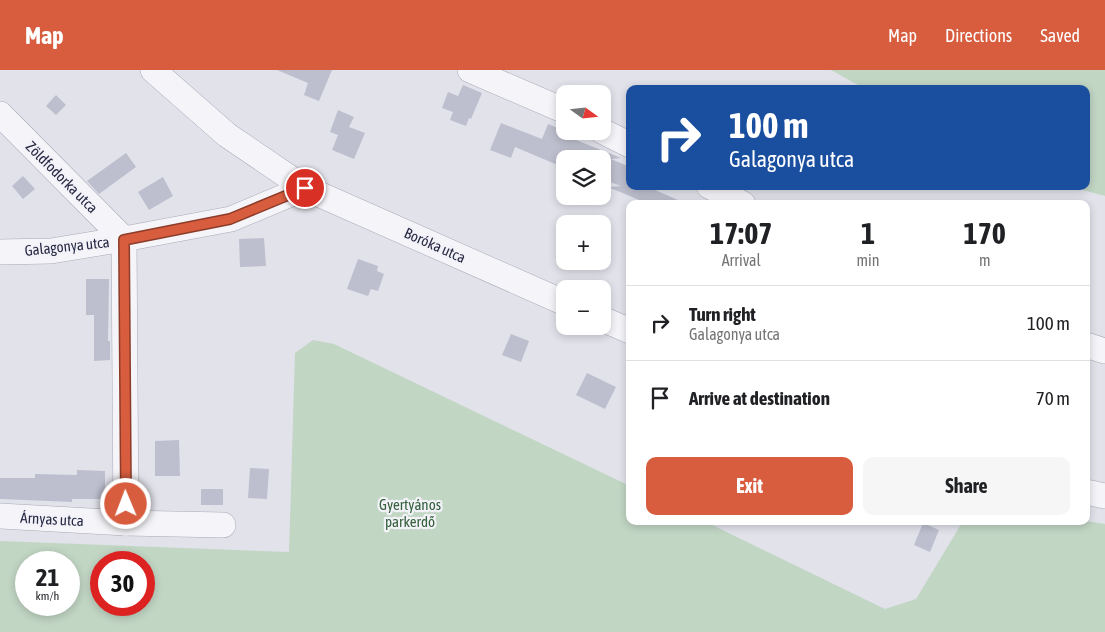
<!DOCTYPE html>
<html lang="en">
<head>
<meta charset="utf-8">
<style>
	:root { --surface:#fff; --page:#f6f6f6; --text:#202124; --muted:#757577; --line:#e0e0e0; --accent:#d85d3f }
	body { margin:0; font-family:"Asap Condensed",sans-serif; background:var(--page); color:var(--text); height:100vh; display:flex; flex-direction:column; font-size:19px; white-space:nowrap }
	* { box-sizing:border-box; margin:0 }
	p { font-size:16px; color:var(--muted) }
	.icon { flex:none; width:28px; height:28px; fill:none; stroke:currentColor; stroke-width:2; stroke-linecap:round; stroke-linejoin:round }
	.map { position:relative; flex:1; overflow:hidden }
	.side { position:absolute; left:626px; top:130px; width:464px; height:325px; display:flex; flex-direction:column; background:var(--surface); border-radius:10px; box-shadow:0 2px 8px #0003 }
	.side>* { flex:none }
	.top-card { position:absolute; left:626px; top:15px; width:464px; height:105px; border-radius:10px; box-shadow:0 2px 8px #0003; background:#1a4fa0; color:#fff; overflow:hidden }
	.needle { width:32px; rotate:105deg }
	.fabs { position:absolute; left:556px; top:15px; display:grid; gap:10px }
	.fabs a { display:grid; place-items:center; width:55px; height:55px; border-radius:10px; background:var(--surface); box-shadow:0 2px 8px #0003; font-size:25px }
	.speed { position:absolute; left:15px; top:481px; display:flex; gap:10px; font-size:25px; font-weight:700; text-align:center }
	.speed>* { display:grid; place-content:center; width:65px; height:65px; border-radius:50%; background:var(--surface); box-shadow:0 2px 8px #0003; line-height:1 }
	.speed small { font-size:12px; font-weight:400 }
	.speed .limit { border:8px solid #d22; background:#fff; color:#111 }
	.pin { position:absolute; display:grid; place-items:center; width:42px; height:42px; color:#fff; margin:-21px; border:2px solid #fff; border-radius:50%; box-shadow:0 1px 5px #0007 }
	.me { position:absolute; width:55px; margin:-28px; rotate:359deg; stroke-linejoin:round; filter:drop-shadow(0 0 4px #0008) }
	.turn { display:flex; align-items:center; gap:18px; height:105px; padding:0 20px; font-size:22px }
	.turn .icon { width:65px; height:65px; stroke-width:2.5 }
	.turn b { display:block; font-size:35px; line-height:42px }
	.eta { display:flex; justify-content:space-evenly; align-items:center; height:85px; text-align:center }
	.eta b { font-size:30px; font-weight:700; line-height:35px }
	.primary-button { display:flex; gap:10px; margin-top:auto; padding:10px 20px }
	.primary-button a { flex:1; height:58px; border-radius:10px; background:var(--accent); color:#fff; font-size:20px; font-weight:700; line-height:58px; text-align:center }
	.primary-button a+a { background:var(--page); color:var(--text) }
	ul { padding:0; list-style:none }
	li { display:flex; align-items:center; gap:15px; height:75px; padding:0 20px; border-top:1px solid var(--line) }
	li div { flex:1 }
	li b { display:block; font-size:19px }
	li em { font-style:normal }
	header { display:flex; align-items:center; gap:30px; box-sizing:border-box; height:70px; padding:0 25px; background:var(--accent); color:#fff }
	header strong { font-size:24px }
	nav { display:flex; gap:28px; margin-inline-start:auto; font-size:18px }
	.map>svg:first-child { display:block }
</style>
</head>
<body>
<header>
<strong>Map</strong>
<nav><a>Map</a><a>Directions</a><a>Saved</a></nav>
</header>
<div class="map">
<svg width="1105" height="562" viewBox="0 0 1105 562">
	<rect width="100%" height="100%" fill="#e2e2eb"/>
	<!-- green -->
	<g fill="#c2d6c4" fill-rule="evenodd">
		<path d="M831 0H1105V126L1067 116H1086V19H865Z"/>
		<path d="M313 270 334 274 630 416V451H704L885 539 916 529 963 451H1086L1105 454V562H0V471L289 482 295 283ZM26 492H69V535H26ZM101 492H144V535H101Z"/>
	</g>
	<!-- building -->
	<g fill="#bebfce">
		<path d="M277 0H332L319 31 304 25 308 13Z"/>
		<path d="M463 15 482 23 471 49 469 48 466 56 450 50 453 42 442 38 448 22 458 26Z"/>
		<path d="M56 25 66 35 56 45 46 36Z"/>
		<path d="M338 40 354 47 349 57 365 63 354 89 332 80 338 65 330 62Z"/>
		<path d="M501 53 542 69 548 54 573 64 571 68 621 88 611 89 630 97V116H646L687 134H649L608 117 621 116 602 109V89H563L560 96 515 77 511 88 490 80Z"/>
		<path d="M126 83 136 97 99 124 87 111Z"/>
		<path d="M23 106 35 119 23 129 12 116Z"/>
		<path d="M163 107 173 126 149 140 138 122Z"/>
		<path d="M264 168 266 196 240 197 239 169Z"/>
		<path d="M358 189 378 196 377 201 384 204 378 221 371 219 368 226 347 219Z"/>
		<path d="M86 209H109L108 271H110V290L94 291V245H86Z"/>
		<path d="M511 264 529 271 521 292 502 285Z"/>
		<path d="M587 303 616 317 605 339 576 325Z"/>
		<path d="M179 370 180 406H155V371Z"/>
		<path d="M250 398 269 399 267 429 248 428Z"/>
		<path d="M77 400 105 401V429H72V432L0 429V408H35V404L77 405Z"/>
		<rect x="201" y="419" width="22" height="16"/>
		<path d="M923 453 939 460 930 482 914 475Z"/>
	</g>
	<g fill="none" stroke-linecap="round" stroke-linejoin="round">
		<defs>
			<g id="minor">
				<path d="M153 0 227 65 305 118 565 233"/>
				<path d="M470 0 565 41"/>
				<path d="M0 44 124 169"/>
				<path d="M602 61 630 75"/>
				<path d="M709 116 743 134"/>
				<path d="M124 169 126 453"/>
				<path d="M0 182 51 181 124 169 231 149 305 118"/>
				<path d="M602 249 630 261"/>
				<path d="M1086 275 1105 281"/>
				<path d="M1086 422 1105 426"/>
				<path d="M0 446 126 453 223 455"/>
			</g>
		</defs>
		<!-- minor casing -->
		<use href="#minor" stroke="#aaaab9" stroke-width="26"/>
		<!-- minor -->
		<use href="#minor" stroke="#f5f5f9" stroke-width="25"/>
	</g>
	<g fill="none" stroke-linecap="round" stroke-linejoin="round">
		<defs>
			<path id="route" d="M126 434 124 170 230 149 305 118"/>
		</defs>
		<!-- route casing -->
		<use href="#route" stroke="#8c3c29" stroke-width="12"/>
		<!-- route -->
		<use href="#route" stroke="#d85d3f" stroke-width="9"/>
	</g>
	<g text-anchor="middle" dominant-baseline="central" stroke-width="4.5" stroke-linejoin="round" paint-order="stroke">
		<!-- street labels -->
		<g font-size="15" fill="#282944" stroke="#f2f2f8">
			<text transform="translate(62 107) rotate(45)">Zöldfodorka utca</text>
			<text transform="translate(435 175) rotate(24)">Boróka utca</text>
			<text transform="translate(67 176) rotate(-6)">Galagonya utca</text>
			<text transform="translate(52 449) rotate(3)">Árnyas utca</text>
		</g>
		<!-- park labels -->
		<g font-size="15" fill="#35613c" stroke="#f2f2f8">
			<text x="410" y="434">Gyertyános<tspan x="410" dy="17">parkerdő</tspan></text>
		</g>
	</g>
</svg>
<div class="fabs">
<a><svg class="needle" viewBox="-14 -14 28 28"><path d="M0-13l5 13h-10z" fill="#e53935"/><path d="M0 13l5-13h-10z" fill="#757577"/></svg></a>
<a><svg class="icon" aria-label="layers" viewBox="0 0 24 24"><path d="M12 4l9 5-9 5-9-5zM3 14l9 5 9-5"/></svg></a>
<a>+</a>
<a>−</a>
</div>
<div class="speed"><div>21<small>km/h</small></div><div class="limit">30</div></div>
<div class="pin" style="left:305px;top:118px;background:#d93025"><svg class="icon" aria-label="arrive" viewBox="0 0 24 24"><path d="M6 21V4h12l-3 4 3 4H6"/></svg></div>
<svg class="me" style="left:126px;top:434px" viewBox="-20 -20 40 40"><circle r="17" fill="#d85d3f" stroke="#fff" stroke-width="3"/><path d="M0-11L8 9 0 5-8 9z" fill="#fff"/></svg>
<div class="top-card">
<div class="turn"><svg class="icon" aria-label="right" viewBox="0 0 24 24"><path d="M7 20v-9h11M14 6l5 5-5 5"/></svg><div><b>100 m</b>Galagonya utca</div></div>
</div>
<section class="side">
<div class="eta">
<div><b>17:07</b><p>Arrival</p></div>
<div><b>1</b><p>min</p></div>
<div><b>170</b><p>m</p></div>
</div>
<ul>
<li><svg class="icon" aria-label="right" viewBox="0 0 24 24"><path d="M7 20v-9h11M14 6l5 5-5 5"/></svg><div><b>Turn right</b><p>Galagonya utca</p></div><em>100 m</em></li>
<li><svg class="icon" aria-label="arrive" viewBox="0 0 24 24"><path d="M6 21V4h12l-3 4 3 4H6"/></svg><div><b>Arrive at destination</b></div><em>70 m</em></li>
</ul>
<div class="primary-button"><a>Exit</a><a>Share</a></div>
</section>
</div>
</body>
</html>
